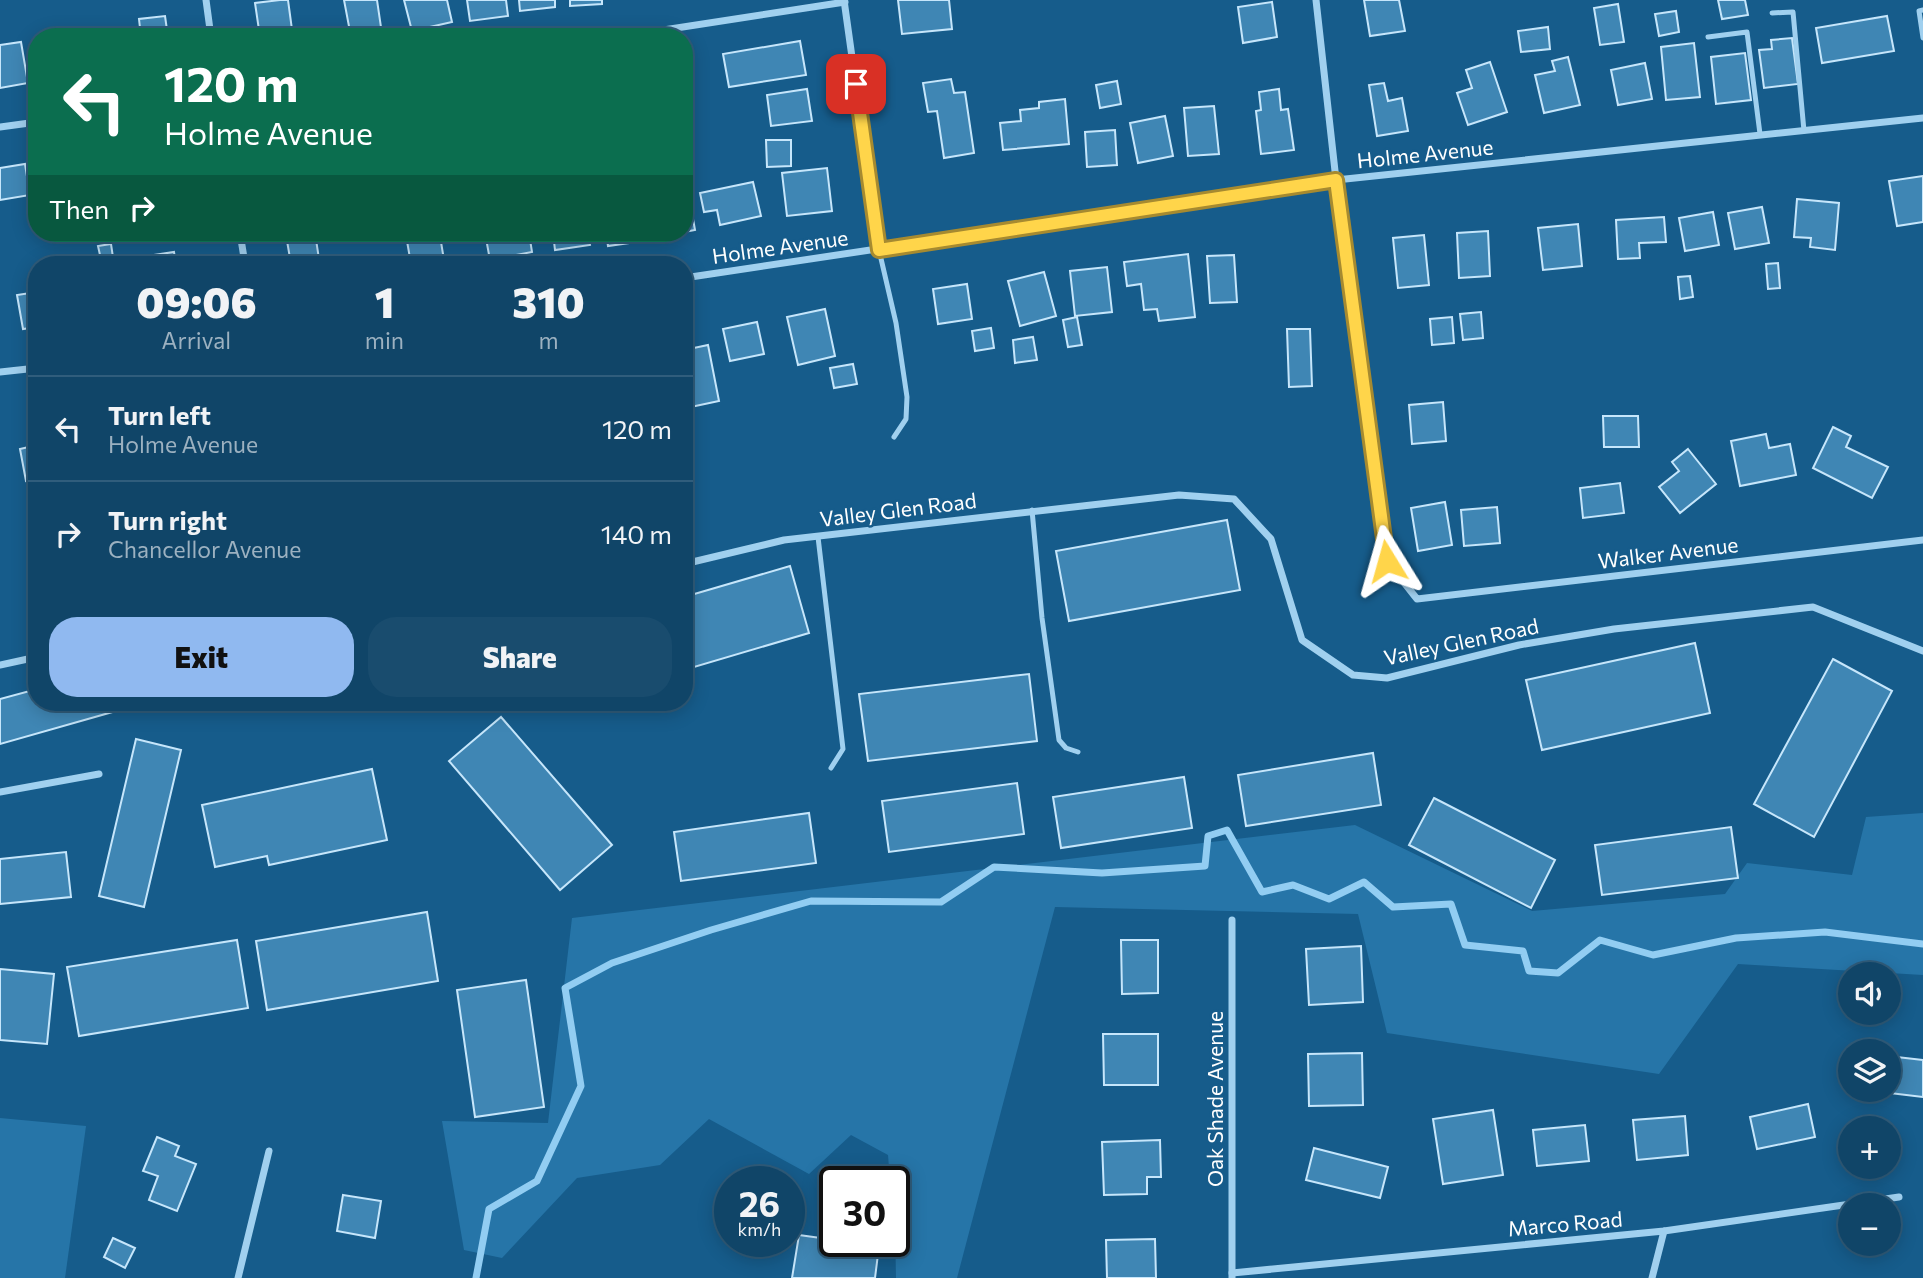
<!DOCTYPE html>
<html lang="en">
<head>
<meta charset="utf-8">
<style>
	:root { --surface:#104568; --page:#194c6e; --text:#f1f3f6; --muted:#9cb1c0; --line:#305d7c; --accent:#90b9f0 }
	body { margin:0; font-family:Commissioner,sans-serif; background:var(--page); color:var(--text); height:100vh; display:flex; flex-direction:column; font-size:26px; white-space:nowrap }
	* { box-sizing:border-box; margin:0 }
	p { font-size:23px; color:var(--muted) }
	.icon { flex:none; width:38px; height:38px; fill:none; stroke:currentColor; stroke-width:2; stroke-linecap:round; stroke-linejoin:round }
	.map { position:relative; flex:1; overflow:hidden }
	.panel { position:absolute; left:28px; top:256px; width:665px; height:455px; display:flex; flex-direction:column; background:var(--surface); border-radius:28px; box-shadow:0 4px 18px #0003,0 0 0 2px var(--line) }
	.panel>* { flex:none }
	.banner { position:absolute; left:28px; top:28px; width:665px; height:214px; border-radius:28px; box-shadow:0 4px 18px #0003,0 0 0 2px var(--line); background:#0b6e4f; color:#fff; overflow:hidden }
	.fabs { position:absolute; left:1838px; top:962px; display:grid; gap:14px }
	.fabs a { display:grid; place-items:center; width:63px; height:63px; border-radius:50%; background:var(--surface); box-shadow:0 4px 18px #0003,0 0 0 2px var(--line); font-size:35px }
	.speed { position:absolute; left:714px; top:1166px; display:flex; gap:14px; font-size:35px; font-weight:700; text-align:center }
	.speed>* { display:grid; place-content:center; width:91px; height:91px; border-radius:50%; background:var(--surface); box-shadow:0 4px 18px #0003,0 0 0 2px var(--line); line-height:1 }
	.speed small { font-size:18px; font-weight:400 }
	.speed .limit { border:4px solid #111; border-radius:10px; background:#fff; color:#111 }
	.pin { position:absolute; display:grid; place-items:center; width:60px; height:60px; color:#fff; margin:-30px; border-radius:14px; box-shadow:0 4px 10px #0006 }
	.me { position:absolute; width:77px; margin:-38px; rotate:352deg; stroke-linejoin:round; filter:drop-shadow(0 0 5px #0008) }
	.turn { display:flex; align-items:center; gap:24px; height:147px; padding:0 21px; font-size:32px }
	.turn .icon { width:91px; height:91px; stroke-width:2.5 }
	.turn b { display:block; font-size:49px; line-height:60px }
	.then { display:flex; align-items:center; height:66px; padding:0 21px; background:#0003; gap:14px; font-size:26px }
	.eta { display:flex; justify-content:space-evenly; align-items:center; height:119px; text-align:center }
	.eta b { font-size:42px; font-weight:800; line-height:49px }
	.cta { display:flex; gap:14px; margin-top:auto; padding:14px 21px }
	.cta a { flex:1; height:80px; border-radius:28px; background:var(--accent); color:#111; font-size:28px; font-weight:800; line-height:80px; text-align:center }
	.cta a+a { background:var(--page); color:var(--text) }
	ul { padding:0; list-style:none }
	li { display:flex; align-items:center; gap:21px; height:105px; padding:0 21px; border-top:2px solid var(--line) }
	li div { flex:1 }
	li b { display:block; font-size:26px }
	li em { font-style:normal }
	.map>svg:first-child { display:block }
</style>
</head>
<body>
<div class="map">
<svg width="1923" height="1278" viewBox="0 0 1923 1278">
	<rect width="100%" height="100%" fill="#165c8b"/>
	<!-- green -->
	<g fill="#2675a8">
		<path d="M1923 813V975L1738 964 1659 1074 1387 1033 1358 914 1055 907 957 1278H896L894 1181H890L888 1155 851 1135 809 1174 709 1119 660 1165 577 1178 502 1258 464 1250 442 1121 548 1123 572 918 1355 825 1532 911 1725 894 1747 863 1852 875 1866 817Z"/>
		<path d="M0 1118 86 1126 65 1278H0Z"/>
	</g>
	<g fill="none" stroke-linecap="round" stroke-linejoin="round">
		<!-- stream -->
		<path stroke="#92cdf2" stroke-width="7" d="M476 1278 489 1209 537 1181 581 1086 565 988 612 963 711 930 811 901 941 902 994 867 1102 873 1205 866 1208 836 1227 830 1262 892 1293 885 1329 899 1364 882 1393 907 1451 904 1465 945 1523 951 1529 971 1558 973 1600 940 1653 955 1736 938 1825 932 1923 944"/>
	</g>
	<!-- building -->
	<g fill="#3f86b4" stroke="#c6e6fb" stroke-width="2">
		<path d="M280 0H288L293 37H260L255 3Z"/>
		<path d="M344 0H377L382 34 351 37Z"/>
		<path d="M404 0H447L452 22 412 31Z"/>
		<path d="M467 0H506L508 16 470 21Z"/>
		<path d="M519 0H555V7L520 11Z"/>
		<path d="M570 0H602V4L570 6Z"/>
		<path d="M898 0H949L952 29 902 34Z"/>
		<path d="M1364 0H1399L1405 31 1370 36Z"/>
		<path d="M1718 0H1745L1748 15 1722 19Z"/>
		<path d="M1272 2 1277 37 1243 43 1238 7Z"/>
		<path d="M1618 4 1624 42 1600 45 1594 8Z"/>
		<path d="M1676 11 1679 32 1659 36 1655 14Z"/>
		<path d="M165 16 168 37H141L139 19Z"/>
		<path d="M1887 16 1894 51 1822 63 1816 28Z"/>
		<path d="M1548 27 1550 49 1521 52 1518 31Z"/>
		<path d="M120 29 122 37H91Z"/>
		<path d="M68 31 69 37H38L37 36Z"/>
		<path d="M1792 38 1798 84 1764 88 1759 50 1772 49 1771 40Z"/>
		<path d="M800 41 806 75 729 87 723 54Z"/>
		<path d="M21 42 28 83 0 88V45Z"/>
		<path d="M1694 43 1700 97 1666 100 1661 47Z"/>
		<path d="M1745 53 1751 100 1716 104 1711 57Z"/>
		<path d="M1568 57 1580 105 1544 113 1535 75 1555 71 1552 61Z"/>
		<path d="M1490 62 1507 112 1468 125 1457 93 1472 88 1466 70Z"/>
		<path d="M1645 63 1652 99 1618 105 1611 70Z"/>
		<path d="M951 79 954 93 965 92 974 153 944 158 937 111 928 112 923 83Z"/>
		<path d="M691 80 693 94 684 95V81Z"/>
		<path d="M1117 81 1121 104 1100 108 1096 85Z"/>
		<path d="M1384 83 1388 101 1402 98 1408 131 1377 136 1369 85Z"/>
		<path d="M807 89 812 121 771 126 767 95Z"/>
		<path d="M1279 89 1281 110 1288 109 1294 150 1261 154 1256 111 1261 110 1259 92Z"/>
		<path d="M1065 99 1069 144 1003 150 1000 123 1021 121 1020 110 1039 108V102Z"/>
		<path d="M1214 106 1219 154 1188 156 1184 108Z"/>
		<path d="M1165 116 1173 156 1138 163 1130 123Z"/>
		<path d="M1115 130 1117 165 1087 167 1085 132Z"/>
		<path d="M766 140H791V166L767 167Z"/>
		<path d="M25 164 30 195 0 200V168Z"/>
		<path d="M827 168 832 211 787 216 782 173Z"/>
		<path d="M1923 176V222L1897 226 1889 181Z"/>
		<path d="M684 179H686L695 230 684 232Z"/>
		<path d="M753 182 761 216 720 225 717 210 704 212 700 193Z"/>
		<path d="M1797 199 1839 203 1835 250 1810 247 1811 238 1794 237Z"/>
		<path d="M1762 207 1769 243 1735 249 1728 213Z"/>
		<path d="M1713 212 1719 245 1685 251 1679 218Z"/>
		<path d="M1664 217 1666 242 1639 243 1640 258 1618 259 1616 220Z"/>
		<path d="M1578 224 1582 266 1543 270 1538 228Z"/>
		<path d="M1488 231 1490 276 1459 278 1457 233Z"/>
		<path d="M298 233H315L319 259 326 258 327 264H291L286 235Z"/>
		<path d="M485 233H529L532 252 490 260Z"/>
		<path d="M553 233H588L590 245 555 250Z"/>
		<path d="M606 233H642L644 241 608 246Z"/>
		<path d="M1424 235 1429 285 1398 288 1393 238Z"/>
		<path d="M440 236 444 260 431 262 432 264H411L407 241Z"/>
		<path d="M111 244 114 264H102L98 246Z"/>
		<path d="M174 252 176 264H127V259Z"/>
		<path d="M1188 254 1195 317 1159 321 1157 309 1144 310 1141 284 1127 286 1124 262Z"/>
		<path d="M1234 255 1237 302 1210 303 1207 256Z"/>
		<path d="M1778 263 1780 288 1768 289 1766 264Z"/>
		<path d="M1107 267 1112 312 1075 316 1070 271Z"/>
		<path d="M1044 272 1056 316 1020 326 1008 281Z"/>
		<path d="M1690 276 1693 297 1680 299 1678 277Z"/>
		<path d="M967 284 972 319 938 324 933 289Z"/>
		<path d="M37 292V327L23 329 17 295Z"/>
		<path d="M825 309 835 356 798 365 787 317Z"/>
		<path d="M1481 312 1483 338 1463 340 1460 314Z"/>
		<path d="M1077 317 1082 345 1068 347 1063 320Z"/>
		<path d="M1452 317 1454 343 1432 345 1430 319Z"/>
		<path d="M757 322 764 354 730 361 723 329Z"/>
		<path d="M991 328 994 348 975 351 972 331Z"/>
		<path d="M1287 329H1310L1312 386 1289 387Z"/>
		<path d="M1033 337 1037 360 1015 363 1013 340Z"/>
		<path d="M708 345 719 401 686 408 684 350Z"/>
		<path d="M853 364 857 384 834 388 830 368Z"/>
		<path d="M1443 402 1446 441 1412 444 1409 405Z"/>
		<path d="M1603 416H1638L1639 447H1604Z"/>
		<path d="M1833 427 1851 436 1846 447 1888 467 1872 498 1813 468Z"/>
		<path d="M1766 434 1769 448 1790 444 1796 475 1740 486 1731 441Z"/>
		<path d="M37 445V479L26 481 20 449Z"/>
		<path d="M1688 449 1716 484 1680 513 1659 487 1679 471 1672 462Z"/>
		<path d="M1620 483 1624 513 1583 518 1580 488Z"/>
		<path d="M1445 502 1452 545 1418 551 1411 508Z"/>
		<path d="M1497 507 1500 543 1464 546 1461 510Z"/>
		<path d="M1227 520 1240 590 1069 621 1056 551Z"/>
		<path d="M790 566 809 633 684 670V597Z"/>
		<path d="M1695 643 1710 713 1542 750 1526 680Z"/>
		<path d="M1833 659 1892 691 1814 837 1754 804Z"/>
		<path d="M1029 674 1037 741 868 761 859 694Z"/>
		<path d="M37 689V702H128L130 707 0 744V699Z"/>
		<path d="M329 702H374L330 709Z"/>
		<path d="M501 717 612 845 560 890 449 761Z"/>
		<path d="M136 739 181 750 144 907 99 896Z"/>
		<path d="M1373 753 1381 805 1246 826 1238 775Z"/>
		<path d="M372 769 387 840 269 865 267 856 215 867 202 805Z"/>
		<path d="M1184 777 1192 828 1061 848 1053 797Z"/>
		<path d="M1017 783 1024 834 889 852 882 801Z"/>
		<path d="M1434 798 1555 860 1531 908 1409 845Z"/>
		<path d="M809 813 816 863 681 881 674 832Z"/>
		<path d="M1731 827 1738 878 1602 895 1595 845Z"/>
		<path d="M66 852 71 897 0 904V859Z"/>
		<path d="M427 912 438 981 267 1010 256 941Z"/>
		<path d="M237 940 248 1008 79 1036 67 967Z"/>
		<path d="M1121 940H1158V993L1122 994Z"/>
		<path d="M1361 946 1363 1002 1309 1005 1306 949Z"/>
		<path d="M0 969 54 974 47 1044 0 1040Z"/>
		<path d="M526 980 544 1107 475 1117 457 990Z"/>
		<path d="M1103 1034H1158V1085H1104Z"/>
		<path d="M1362 1053 1363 1105 1309 1106 1308 1054Z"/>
		<path d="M1888 1056 1923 1060V1097L1873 1091 1888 1090Z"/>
		<path d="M1808 1104 1815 1137 1757 1149 1750 1117Z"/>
		<path d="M1493 1110 1503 1175 1443 1184 1433 1119Z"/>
		<path d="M1685 1116 1688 1155 1637 1160 1633 1120Z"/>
		<path d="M1585 1125 1589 1161 1537 1166 1533 1130Z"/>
		<path d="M157 1137 179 1146 175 1156 196 1164 177 1211 149 1200 158 1176 143 1171Z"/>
		<path d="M1160 1140 1161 1177H1147V1194L1104 1195 1102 1142Z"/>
		<path d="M1314 1148 1388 1167 1380 1198 1306 1180Z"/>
		<path d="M343 1195 381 1201 375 1238 337 1231Z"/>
		<path d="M799 1235 879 1246 875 1278H792Z"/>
		<path d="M113 1238 135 1248 125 1268 104 1257Z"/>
		<path d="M1155 1239 1156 1278H1107L1106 1240Z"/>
	</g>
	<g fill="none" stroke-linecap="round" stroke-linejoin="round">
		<!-- lane -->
		<g stroke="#a0d0ef" stroke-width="5">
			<path d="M1923 10 1919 11 1923 38"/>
			<path d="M1772 13 1793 12 1804 131"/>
			<path d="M1708 37 1747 32 1760 134"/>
			<path d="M879 250 896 323 907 397 906 419 894 437"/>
			<path d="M1032 510 1042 618 1059 740 1066 748 1078 752"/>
			<path d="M818 537 843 749 831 768"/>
		</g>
		<!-- street -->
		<g stroke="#a0d0ef" stroke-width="7">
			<path d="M206 0 211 37"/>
			<path d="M844 0 879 250"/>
			<path d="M1316 0 1336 180 1387 561 1417 599 1923 540"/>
			<path d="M618 37 845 2"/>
			<path d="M0 127 37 122"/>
			<path d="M240 233 245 264"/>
			<path d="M684 278 1336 180 1923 118"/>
			<path d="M0 372 37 368"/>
			<path d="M684 564 784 540 1179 495 1234 499 1271 539 1302 640 1353 675 1387 678 1519 645 1614 629 1813 607 1923 651"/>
			<path d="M0 665 37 657"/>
			<path d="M0 792 99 774"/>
			<path d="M1232 1273 1664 1231 1899 1197"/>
			<path d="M238 1278 269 1151"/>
			<path d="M1232 1278V920"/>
			<path d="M1652 1278 1664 1231"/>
		</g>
	</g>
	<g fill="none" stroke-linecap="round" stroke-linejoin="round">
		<defs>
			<path id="route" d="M856 84 879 250 1336 180 1387 561"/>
		</defs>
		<!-- route casing -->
		<use href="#route" stroke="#a68a30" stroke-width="18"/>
		<!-- route -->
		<use href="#route" stroke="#ffd54a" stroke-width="12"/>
	</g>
	<g text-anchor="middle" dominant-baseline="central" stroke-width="5" stroke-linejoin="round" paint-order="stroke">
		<!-- street labels -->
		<g font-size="21" fill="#fff" stroke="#165c8b">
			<text transform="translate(1425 153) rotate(-6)">Holme Avenue</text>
			<text transform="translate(780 246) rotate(-8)">Holme Avenue</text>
			<text transform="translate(898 509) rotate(-7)">Valley Glen Road</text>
			<text transform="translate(1668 552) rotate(-7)">Walker Avenue</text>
			<text transform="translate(1461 641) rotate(-12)">Valley Glen Road</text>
			<text transform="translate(1214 1099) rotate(-90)">Oak Shade Avenue</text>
			<text transform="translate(1565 1223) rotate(-5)">Marco Road</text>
		</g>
	</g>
</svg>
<div class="fabs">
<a><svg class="icon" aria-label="sound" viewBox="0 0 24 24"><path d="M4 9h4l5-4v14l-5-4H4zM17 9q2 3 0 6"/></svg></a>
<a><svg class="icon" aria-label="layers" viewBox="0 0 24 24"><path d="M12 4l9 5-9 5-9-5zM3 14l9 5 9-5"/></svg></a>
<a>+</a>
<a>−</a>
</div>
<div class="speed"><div>26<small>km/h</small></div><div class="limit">30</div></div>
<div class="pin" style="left:856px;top:84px;background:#d93025"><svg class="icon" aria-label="arrive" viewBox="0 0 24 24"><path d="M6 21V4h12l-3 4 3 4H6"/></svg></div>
<svg class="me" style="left:1387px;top:561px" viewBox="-20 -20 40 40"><path d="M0-17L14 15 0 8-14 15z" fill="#ffd54a" stroke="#fff" stroke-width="4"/></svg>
<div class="banner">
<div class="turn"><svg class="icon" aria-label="left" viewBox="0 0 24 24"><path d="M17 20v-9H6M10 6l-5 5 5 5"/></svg><div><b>120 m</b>Holme Avenue</div></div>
<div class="then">Then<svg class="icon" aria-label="right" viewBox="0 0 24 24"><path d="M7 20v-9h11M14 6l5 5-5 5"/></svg></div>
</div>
<section class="panel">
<div class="eta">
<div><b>09:06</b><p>Arrival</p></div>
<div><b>1</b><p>min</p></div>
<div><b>310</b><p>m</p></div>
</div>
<ul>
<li><svg class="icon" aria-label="left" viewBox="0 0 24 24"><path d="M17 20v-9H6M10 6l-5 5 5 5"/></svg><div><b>Turn left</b><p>Holme Avenue</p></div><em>120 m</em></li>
<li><svg class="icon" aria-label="right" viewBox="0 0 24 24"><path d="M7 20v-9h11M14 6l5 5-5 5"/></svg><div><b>Turn right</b><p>Chancellor Avenue</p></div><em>140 m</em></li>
</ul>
<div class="cta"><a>Exit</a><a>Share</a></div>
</section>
</div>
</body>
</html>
